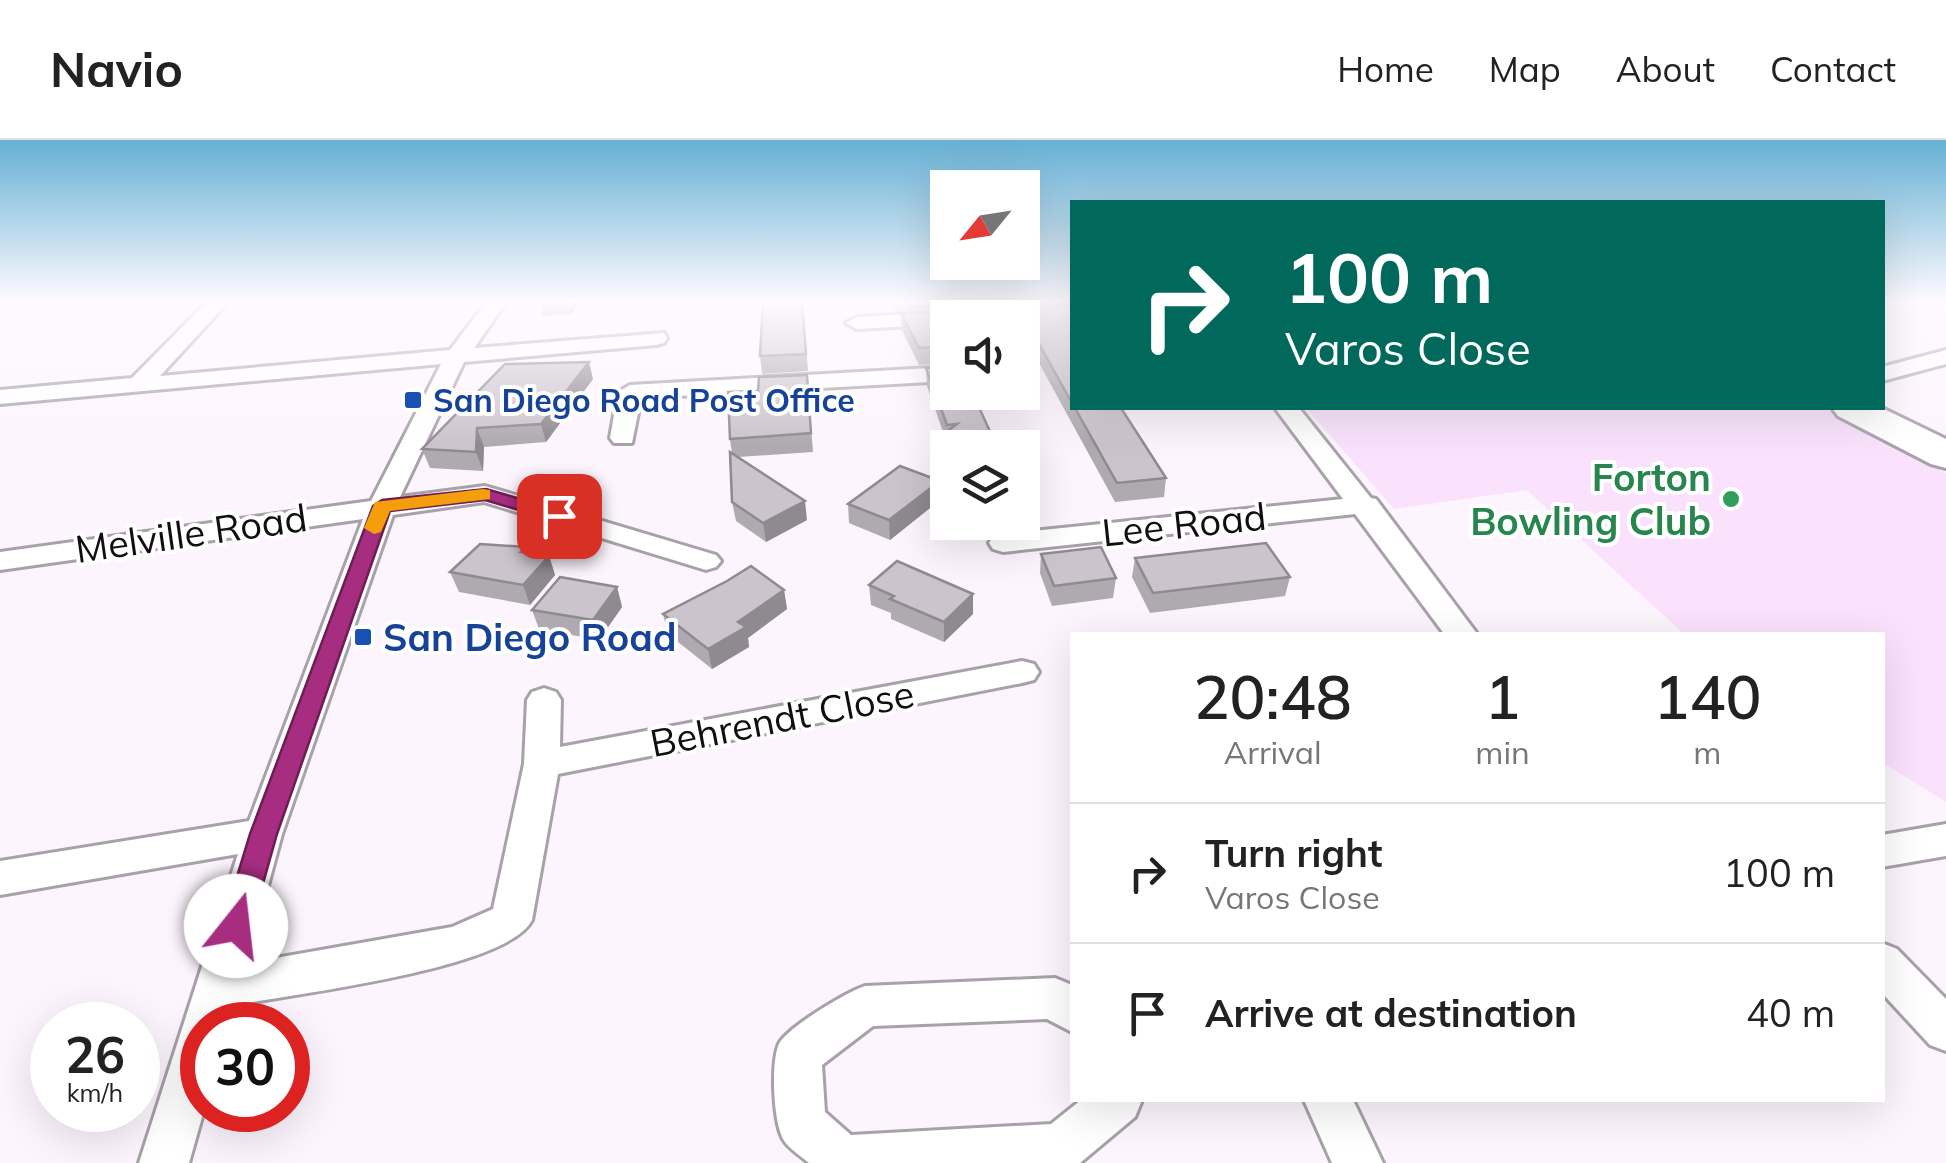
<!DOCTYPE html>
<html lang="en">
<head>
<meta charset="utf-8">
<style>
	:root { --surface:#fff; --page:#f6f6f6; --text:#222; --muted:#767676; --line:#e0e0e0 }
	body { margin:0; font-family:Mulish,sans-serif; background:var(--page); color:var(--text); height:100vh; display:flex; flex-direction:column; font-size:38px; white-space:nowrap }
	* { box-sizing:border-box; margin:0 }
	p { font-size:32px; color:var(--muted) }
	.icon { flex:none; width:55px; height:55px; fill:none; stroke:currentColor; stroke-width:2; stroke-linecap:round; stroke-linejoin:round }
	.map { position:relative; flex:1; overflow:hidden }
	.drawer { position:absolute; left:1070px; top:492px; width:815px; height:470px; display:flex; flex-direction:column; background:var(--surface); border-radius:0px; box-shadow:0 10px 40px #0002 }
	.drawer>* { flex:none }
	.top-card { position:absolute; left:1070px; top:60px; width:815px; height:210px; border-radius:0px; box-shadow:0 10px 40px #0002; background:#00695c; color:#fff; overflow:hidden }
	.needle { width:65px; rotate:240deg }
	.controls { position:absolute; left:930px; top:30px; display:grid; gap:20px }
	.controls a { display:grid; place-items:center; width:110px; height:110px; border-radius:0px; background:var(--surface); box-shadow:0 10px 40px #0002; font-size:50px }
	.speed { position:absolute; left:30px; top:862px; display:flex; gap:20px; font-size:50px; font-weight:700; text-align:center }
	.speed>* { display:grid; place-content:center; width:130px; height:130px; border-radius:50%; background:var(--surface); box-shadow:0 10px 40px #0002; line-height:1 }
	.speed small { font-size:25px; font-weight:400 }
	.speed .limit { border:15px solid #d22; background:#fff; color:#111 }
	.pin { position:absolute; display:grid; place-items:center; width:85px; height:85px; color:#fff; margin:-42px; border-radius:20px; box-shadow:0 5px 15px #0006 }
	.me { position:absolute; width:110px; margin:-55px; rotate:16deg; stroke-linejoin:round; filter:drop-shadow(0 0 8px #0008) }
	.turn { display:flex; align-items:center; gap:35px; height:210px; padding:0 50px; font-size:45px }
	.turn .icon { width:130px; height:130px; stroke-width:2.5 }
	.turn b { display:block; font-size:70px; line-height:85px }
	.eta { display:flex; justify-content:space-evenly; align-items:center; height:170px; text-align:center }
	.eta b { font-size:60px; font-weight:600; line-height:70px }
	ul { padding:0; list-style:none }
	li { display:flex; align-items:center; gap:30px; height:140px; padding:0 50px; border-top:2px solid var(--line) }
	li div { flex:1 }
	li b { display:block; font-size:38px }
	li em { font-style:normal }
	header { display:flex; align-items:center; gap:60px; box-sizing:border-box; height:140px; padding:0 50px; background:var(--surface); border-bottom:2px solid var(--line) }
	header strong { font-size:48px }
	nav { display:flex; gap:55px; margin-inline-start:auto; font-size:35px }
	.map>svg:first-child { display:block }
</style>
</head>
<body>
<header>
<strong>Navio</strong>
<nav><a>Home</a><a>Map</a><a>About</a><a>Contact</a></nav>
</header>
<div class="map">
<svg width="1946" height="1023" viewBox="0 0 1946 1023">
	<rect width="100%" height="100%" fill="#fdf5fe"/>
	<!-- green -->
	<path fill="#fae2fd" d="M1306 268H1823L1946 333V662L1883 623 1882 495H1685L1527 350 1394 369Z"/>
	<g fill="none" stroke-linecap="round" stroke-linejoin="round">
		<defs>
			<g id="street">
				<path d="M208 161H229L160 236 450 210 487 161H507L474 208 664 193 667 198 664 203 656 205 464 222 400 357 485 346 716 415 721 421 716 427 706 430 484 362 393 375 282 694 247 823 452 787 493 769 524 624 527 560 532 552 544 548 556 552 561 560 560 607 1022 521 1034 524 1039 532 1034 540 1022 543 558 634 532 780C508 829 293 854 235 865L230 885H202L204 970 189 1023H139L238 714 0 755V721L249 681 363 379 0 430V412L371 361 441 224 0 264V250L132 238Z"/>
				<path d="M948 172 958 178H948V184L857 189 846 183 857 177Z"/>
				<path d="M1946 210V224L1882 241V227Z"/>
				<path d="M948 227V241L641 258 632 303H614L610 298 618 252 630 245Z"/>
				<path d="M1275 268H1299L1371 358 1376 359 1478 495H1445L1355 374 1003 412 993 409 989 403 993 397 1003 394 1343 359Z"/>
				<path d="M1946 684V716L1882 727V695Z"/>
				<path d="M1882 803 1897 809 1946 859V911L1930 905 1882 853Z"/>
				<path d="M1055 838 1072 845V892L1047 879 873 886 822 925 825 972 851 995 1051 984 1081 960H1142L1135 977 1080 1023H809C801 1016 791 1010 785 1002 773 987 770 918 780 902 792 885 845 853 865 846Z"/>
				<path d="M1304 960H1353L1383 1023H1332Z"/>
			</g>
			<path id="primary" d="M1832 268H1882L1946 299V328L1931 324 1838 276Z"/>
		</defs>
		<!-- street casing -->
		<use href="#street" stroke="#a8a1a9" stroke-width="6"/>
		<!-- primary casing -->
		<use href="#primary" stroke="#a8a1a9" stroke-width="6"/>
		<!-- street -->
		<use href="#street" fill="#fff" fill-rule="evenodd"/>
		<!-- primary -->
		<use href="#primary" fill="#fff" fill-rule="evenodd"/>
	</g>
	<!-- wall -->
	<g fill="#afa9b0">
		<path d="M539 161H579L572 174 543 176Z"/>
		<path d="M803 161 808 231 762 234 760 216Z"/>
		<path d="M890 161H1072V162L1013 165 1072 164V268H1121L1166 338 1164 357 1115 362 1033 212 1022 211V178H948V223L919 225 902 190 901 173 948 171 950 168 894 171Z"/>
		<path d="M926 228 992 296V308H949V303H947L927 246Z"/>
		<path d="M807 235 813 312 738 317 807 380 766 402 736 381 732 362V314L730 299 758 251Z"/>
		<path d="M593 239 546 302 484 307 483 331 430 328 422 309Z"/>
		<path d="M940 341V360L890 400 849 383 848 364Z"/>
		<path d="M529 413 549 416 555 435 530 465 459 452 450 432Z"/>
		<path d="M1041 414 1116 438 1113 458 1052 466 1040 433Z"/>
		<path d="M1135 418 1290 437 1285 456 1150 473 1132 437Z"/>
		<path d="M869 445 973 474 944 502 891 479V473L871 465Z"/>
		<path d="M617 447 622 467 599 500 539 489 532 470Z"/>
		<path d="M784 450 787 469 748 498 749 507 712 529 668 494 663 474Z"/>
	</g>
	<!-- shaded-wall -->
	<g fill="#8f8990">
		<path d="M568 161H579L572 174Z"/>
		<path d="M589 222 593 239 546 302 541 284Z"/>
		<path d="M477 288 484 307 483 331 476 312Z"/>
		<path d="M992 296V308H978Z"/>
		<path d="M940 341V360L890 400 889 380Z"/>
		<path d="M805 361 807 380 766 402 763 383Z"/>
		<path d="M549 416 555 435 530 465 523 445Z"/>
		<path d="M617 447 622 467 599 500 593 480Z"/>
		<path d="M784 450 787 469 748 498 749 507 712 529 708 509 738 482Z"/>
		<path d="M973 454V474L944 502V482Z"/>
	</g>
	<!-- building -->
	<g fill="#ccc4cd" stroke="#8f8990" stroke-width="2.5">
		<path d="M763 161H802L806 214 760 216Z"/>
		<path d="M1072 164V263L1034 195 1022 194V178H948V206L919 208 901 173 948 171 952 165Z"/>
		<path d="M589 222 541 284 477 288 476 312 422 309 505 224Z"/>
		<path d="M948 226V252H972L992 296 978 308H956L949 290 957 284 947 285 926 228Z"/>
		<path d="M807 235 811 293 730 299 728 252 758 251 759 237Z"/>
		<path d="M1075 268H1121L1166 338 1117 343Z"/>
		<path d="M730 312 805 361 763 383 732 362Z"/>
		<path d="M900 326 940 341 889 380 848 364Z"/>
		<path d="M1266 403 1290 437 1153 453 1135 418Z"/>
		<path d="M480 404 527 407 521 412 549 416 523 445 450 432Z"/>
		<path d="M1101 407 1116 438 1054 446 1041 414Z"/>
		<path d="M897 421 973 454 944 482 890 459 894 456 869 445Z"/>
		<path d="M751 426 784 450 738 482 746 487 708 509 663 474 727 441Z"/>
		<path d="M560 437 617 447 593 480 532 470Z"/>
	</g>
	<!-- sky -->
	<linearGradient id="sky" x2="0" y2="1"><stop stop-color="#66b0d4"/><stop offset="0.53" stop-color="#fefaff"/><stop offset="1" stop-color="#fefaff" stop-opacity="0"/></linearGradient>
	<rect width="1946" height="304" fill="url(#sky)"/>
	<!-- route -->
	<path fill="#a72d81" stroke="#6d1d54" stroke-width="2.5" d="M486 349 566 372 569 376 559 382 485 360 390 371 277 694 251 786 247 795 236 799 226 795 222 786 250 694 373 366 382 360Z"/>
	<!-- slow -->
	<path fill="#f59e0b" d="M483 349 490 350V359L390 371 381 392 374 394 364 388 375 362Z"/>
	<!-- markers -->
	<g fill="#1a4fb4" stroke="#fff" stroke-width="4">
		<rect x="403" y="250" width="20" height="20" rx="5"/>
		<rect x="353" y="487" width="20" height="20" rx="5"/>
	</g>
	<circle fill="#2e9e5b" stroke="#fff" stroke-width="4" cx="1731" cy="359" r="10"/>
	<g text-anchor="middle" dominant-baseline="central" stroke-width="8" stroke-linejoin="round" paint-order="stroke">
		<!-- far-transit labels -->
		<g font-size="32" font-weight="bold" fill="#164399" stroke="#fff" text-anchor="start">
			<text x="433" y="260">San Diego Road Post Office</text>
		</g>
		<!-- leisure labels -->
		<g font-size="38" font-weight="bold" fill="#27864d" stroke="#fff" text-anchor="end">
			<text x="1711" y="337">Forton<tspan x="1711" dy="44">Bowling Club</tspan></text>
		</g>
		<!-- street labels -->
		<g font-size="38" fill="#100e11" stroke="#fff">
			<text transform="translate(1184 384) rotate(-6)">Lee Road</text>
			<text transform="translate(191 393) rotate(-8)">Melville Road</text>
			<text transform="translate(782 578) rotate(-11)">Behrendt Close</text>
		</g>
		<!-- transit labels -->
		<g font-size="38" font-weight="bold" fill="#164399" stroke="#fff" text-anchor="start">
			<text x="383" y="497">San Diego Road</text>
		</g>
	</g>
</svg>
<div class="controls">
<a><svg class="needle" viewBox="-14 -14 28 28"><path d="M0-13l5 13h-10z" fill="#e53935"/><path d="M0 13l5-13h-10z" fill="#767676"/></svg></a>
<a><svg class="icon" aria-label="sound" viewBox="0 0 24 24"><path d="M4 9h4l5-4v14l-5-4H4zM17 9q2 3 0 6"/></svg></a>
<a><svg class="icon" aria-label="layers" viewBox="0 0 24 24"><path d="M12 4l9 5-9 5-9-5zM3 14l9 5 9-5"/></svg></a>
</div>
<div class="speed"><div>26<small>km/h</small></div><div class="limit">30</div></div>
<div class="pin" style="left:559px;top:376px;background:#d93025"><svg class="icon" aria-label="arrive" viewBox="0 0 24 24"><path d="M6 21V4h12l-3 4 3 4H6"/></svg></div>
<svg class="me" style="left:236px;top:786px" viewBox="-20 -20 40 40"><circle r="19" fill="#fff"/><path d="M0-13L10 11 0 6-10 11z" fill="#a72d81"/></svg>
<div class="top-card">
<div class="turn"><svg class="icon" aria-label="right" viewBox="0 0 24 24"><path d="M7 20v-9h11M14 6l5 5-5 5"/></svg><div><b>100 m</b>Varos Close</div></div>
</div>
<section class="drawer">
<div class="eta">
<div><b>20:48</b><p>Arrival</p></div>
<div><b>1</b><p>min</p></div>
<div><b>140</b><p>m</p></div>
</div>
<ul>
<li><svg class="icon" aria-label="right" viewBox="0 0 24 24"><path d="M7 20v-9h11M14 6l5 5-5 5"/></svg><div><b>Turn right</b><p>Varos Close</p></div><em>100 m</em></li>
<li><svg class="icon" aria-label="arrive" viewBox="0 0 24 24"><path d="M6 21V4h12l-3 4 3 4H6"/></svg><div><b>Arrive at destination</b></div><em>40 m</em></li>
</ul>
</section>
</div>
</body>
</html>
